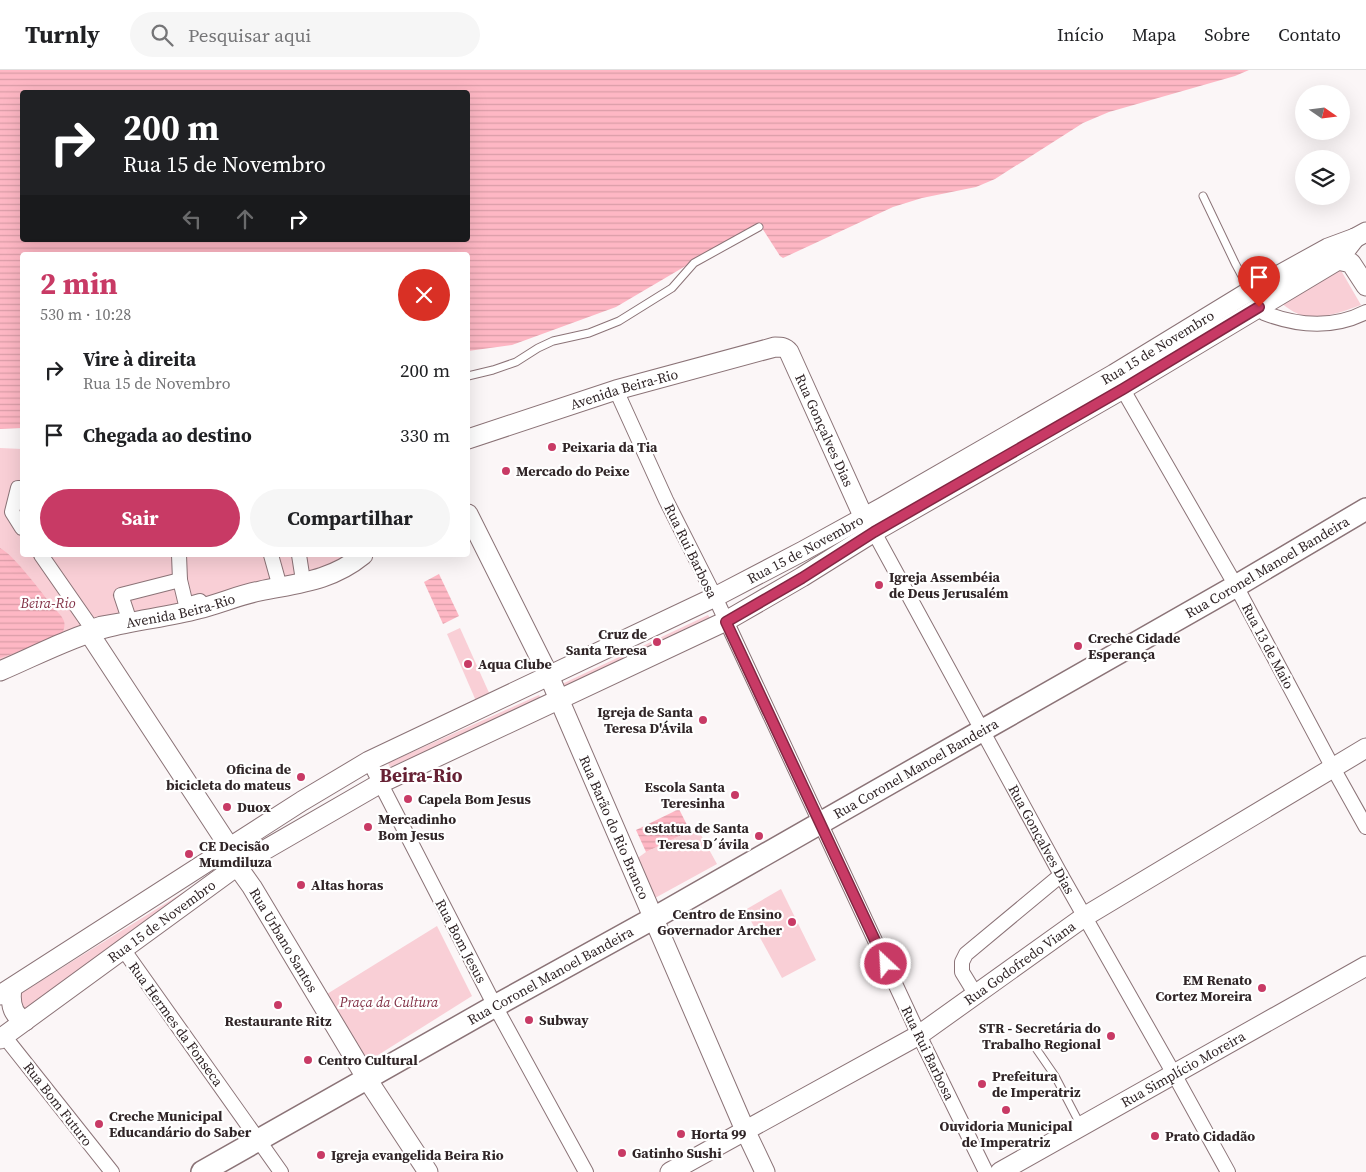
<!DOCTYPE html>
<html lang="pt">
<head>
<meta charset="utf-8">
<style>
	:root { --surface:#fff; --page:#f6f6f6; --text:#202124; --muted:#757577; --line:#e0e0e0; --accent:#c83a65 }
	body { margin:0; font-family:"Source Serif 4",serif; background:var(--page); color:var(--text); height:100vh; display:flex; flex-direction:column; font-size:19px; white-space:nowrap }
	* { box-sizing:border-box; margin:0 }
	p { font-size:16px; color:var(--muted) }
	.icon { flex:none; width:28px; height:28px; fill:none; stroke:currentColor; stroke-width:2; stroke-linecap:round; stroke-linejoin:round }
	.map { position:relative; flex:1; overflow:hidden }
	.side { position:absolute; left:20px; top:182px; width:450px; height:305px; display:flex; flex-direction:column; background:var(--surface); border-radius:5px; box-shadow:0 5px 20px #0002 }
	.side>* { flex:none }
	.top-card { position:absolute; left:20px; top:20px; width:450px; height:152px; border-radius:5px; box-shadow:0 5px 20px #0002; background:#202124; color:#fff; overflow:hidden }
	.needle { width:32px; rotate:104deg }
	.fabs { position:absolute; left:1295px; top:15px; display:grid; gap:10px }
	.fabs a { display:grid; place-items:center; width:55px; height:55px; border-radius:50%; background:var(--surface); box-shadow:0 5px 20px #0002; font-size:25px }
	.pin { position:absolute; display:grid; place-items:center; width:42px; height:42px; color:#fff; margin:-51px -21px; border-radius:50% 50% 50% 0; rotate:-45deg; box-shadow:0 0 5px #0007 }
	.pin .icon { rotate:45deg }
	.me { position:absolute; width:55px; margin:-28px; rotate:335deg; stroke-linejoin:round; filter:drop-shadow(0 0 4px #0008) }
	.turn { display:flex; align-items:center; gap:18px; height:105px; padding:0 20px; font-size:22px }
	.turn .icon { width:65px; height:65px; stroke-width:2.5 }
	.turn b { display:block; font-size:35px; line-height:42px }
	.lanes { display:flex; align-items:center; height:48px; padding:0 20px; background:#0003; justify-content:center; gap:25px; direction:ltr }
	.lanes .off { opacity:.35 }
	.round { display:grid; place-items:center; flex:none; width:52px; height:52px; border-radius:26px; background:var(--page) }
	.summary { display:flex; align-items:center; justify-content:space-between; height:85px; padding:0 20px }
	h1 { font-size:30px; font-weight:700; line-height:38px; color:var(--accent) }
	.primary-button { display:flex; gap:10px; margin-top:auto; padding:10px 20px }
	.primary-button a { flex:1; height:58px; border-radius:30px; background:var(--accent); color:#fff; font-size:20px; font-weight:700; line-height:58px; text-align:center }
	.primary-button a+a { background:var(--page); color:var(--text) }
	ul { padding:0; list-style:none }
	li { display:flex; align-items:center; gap:15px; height:65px; padding:0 20px }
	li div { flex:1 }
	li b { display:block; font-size:19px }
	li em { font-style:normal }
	header { display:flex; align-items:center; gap:30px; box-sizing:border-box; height:70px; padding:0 25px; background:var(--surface); border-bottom:1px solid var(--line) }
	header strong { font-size:24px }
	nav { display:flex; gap:28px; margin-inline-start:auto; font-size:18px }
	.search { width:350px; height:45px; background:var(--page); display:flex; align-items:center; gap:12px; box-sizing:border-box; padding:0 18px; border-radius:28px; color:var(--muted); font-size:19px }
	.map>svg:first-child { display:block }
</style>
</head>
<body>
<header>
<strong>Turnly</strong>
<div class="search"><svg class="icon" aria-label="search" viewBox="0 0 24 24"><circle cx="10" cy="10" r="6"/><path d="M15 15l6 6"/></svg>Pesquisar aqui</div>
<nav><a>Início</a><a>Mapa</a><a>Sobre</a><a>Contato</a></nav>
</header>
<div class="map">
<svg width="1366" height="1102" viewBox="0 0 1366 1102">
	<defs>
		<pattern id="water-rules" width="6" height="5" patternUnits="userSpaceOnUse" patternTransform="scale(1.25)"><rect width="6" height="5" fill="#feb7c4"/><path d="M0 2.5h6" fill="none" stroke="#da9da8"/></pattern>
	</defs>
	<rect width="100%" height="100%" fill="#fbf6f7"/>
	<!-- park -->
	<g fill="#f9cfd6">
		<path d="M1339 197 1361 235C1344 241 1325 249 1306 246 1297 245 1289 239 1281 233Z"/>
		<path d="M0 378 22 379V485H353L325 499 186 535 0 607Z"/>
		<path d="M708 545 713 552 563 618 562 614Z"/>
		<path d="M460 558 490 625 476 631 447 564Z"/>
		<path d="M539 625 543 631 390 697 388 693Z"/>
		<path d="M696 756 717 794 655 828 635 790 646 782 690 761Z"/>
		<path d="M224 797 27 943 15 927Z"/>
		<path d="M781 819 816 890 782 908 745 840Z"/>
		<path d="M437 856 472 926 367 992 327 924Z"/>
	</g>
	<!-- water -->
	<g fill="url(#water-rules)" fill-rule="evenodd">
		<path d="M0 0H1249L1235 6 1109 42 1083 53 995 109 976 117 922 128 893 137 783 188 780 186 760 155 757 154 616 237 512 275 468 281V185H22V358L0 359ZM22 22H468V170H22Z"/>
		<path d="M0 478C14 485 42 523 53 537 56 540 61 545 63 549 66 554 64 559 62 564L48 572 0 588Z"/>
		<path d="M439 504 459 546 443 554 424 512Z"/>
		<path d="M679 739 690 761 646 782 636 760Z"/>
	</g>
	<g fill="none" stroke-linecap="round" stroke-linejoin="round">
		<defs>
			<g id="lane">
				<path d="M1203 126 1235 193 1250 221"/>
				<path d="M468 306 493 300 516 292 538 278 553 271 589 263 619 251 672 218 694 193 759 157"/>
				<path d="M1035 977 1055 1006 1081 1056"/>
			</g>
			<g id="street">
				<path d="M1264 243C1298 256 1333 259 1366 242"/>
				<path d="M1118 311 1236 516 1333 698 1366 757"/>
				<path d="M616 320 666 430 715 527 919 965 986 1102"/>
				<path d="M22 418H18L12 442 22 458"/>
				<path id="s1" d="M874 462 1061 805 1174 1004 1228 1102"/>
				<path d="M41 485 91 557 100 554 129 549 121 525 180 510"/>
				<path d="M179 485 180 510 186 535 200 531"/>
				<path d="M271 485 278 510"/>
				<path d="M299 485 302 504"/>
				<path d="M369 691 495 936 586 1102"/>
				<path d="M123 879 281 1102"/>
				<path d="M976 925 962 902V892L966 884 1061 805"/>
				<path d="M4 966 112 1102"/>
			</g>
			<g id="secondary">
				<path d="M1338 190 1351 193 1366 216"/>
				<path id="s2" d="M468 369 616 320 775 277C781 277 785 277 789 282L864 448 871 458"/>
				<path id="s3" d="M468 444 549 606 745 1060 765 1102"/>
				<path id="s4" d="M89 563 230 778 237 796 252 817 367 1009 428 1102"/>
				<path id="s5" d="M0 601C33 587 71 567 105 558 136 550 168 547 198 539 219 534 239 525 260 521 299 513 331 511 363 485"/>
				<path d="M12 918C10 931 11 945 25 951"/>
				<path id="s6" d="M0 925 302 731 369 691 715 527 803 481 883 437 1114 304 1250 221 1328 178 1355 168 1366 162"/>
				<path id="s7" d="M0 969 237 796 379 714 726 551 802 507 874 462 1123 319 1338 190 1355 168"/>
				<path id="s8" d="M670 1102 919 965 1084 847 1366 678"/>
				<path id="s9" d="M1000 1102 1366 896"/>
			</g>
			<g id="primary">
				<path id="s10" d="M202 1102 495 936 654 848 983 660 1236 516 1366 439"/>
			</g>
		</defs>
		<!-- lane casing -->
		<use href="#lane" stroke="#8b7377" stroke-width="9"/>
		<!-- street casing -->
		<use href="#street" stroke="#8b7377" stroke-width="16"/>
		<!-- secondary casing -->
		<use href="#secondary" stroke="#8b7377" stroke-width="21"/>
		<!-- primary casing -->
		<use href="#primary" stroke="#8b7377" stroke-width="24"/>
		<!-- lane -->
		<use href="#lane" stroke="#fff" stroke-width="7"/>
		<!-- street -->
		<use href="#street" stroke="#fff" stroke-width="14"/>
		<!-- secondary -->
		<use href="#secondary" stroke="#fff" stroke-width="19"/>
		<!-- primary -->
		<use href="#primary" stroke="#fff" stroke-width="21"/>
	</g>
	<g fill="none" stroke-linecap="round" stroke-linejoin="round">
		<defs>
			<path id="route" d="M886 894 726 552 802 508 874 462 1123 319 1259 237"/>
		</defs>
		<!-- route casing -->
		<use href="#route" stroke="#822642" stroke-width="12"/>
		<!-- route -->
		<use href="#route" stroke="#c83a65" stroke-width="9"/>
	</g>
	<!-- markers -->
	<g fill="#c83a65" stroke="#fff" stroke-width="2">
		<circle cx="552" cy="377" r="5"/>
		<circle cx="506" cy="401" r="5"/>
		<circle cx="879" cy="515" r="5"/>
		<circle cx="657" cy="572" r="5"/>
		<circle cx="1078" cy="576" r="5"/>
		<circle cx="468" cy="594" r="5"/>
		<circle cx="703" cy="650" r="5"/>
		<circle cx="301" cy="707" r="5"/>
		<circle cx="735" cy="725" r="5"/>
		<circle cx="408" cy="729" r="5"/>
		<circle cx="227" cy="737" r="5"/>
		<circle cx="368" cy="757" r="5"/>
		<circle cx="759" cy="766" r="5"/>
		<circle cx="189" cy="784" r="5"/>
		<circle cx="301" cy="815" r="5"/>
		<circle cx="792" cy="852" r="5"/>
		<circle cx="1262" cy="918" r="5"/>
		<circle cx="278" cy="935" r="5"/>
		<circle cx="529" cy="950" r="5"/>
		<circle cx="1111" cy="966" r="5"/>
		<circle cx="308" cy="990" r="5"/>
		<circle cx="982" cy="1014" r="5"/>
		<circle cx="1006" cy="1040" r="5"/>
		<circle cx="99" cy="1054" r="5"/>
		<circle cx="681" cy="1064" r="5"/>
		<circle cx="1155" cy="1066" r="5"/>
		<circle cx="622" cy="1083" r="5"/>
		<circle cx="321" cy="1085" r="5"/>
	</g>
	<g text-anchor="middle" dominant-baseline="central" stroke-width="4.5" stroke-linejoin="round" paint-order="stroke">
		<!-- street labels -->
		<g font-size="14" fill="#302527" stroke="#fff">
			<text stroke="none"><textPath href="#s6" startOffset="1328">Rua 15 de Novembro</textPath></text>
			<text stroke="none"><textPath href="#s2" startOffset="164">Avenida Beira-Rio</textPath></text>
			<text stroke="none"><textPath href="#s2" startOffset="422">Rua Gonçalves Dias</textPath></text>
			<text stroke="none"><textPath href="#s6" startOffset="922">Rua 15 de Novembro</textPath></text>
			<text transform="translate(691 481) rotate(64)">Rua Rui Barbosa</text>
			<text stroke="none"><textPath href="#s10" startOffset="1225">Rua Coronel Manoel Bandeira</textPath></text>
			<text stroke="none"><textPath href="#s5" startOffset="191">Avenida Beira-Rio</textPath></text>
			<text transform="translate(1268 576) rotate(62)">Rua 13 de Maio</text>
			<text stroke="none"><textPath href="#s10" startOffset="820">Rua Coronel Manoel Bandeira</textPath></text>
			<text stroke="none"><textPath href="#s3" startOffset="346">Rua Barão do Rio Branco</textPath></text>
			<text stroke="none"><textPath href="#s1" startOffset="350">Rua Gonçalves Dias</textPath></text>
			<text stroke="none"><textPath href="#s7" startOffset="200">Rua 15 de Novembro</textPath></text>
			<text stroke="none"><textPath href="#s4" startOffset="364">Rua Urbano Santos</textPath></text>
			<text transform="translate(461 871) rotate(62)">Rua Bom Jesus</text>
			<text stroke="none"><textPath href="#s8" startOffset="408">Rua Godofredo Viana</textPath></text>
			<text stroke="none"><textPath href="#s10" startOffset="400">Rua Coronel Manoel Bandeira</textPath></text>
			<text transform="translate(176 954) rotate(54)">Rua Hermes da Fonseca</text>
			<text transform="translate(928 983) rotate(64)">Rua Rui Barbosa</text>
			<text stroke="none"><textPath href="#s9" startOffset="210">Rua Simplício Moreira</textPath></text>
			<text transform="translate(58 1034) rotate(52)">Rua Bom Futuro</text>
		</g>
		<!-- poi labels -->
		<g font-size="14" font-weight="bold" fill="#302527" stroke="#fff" text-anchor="start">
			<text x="562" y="377">Peixaria da Tia</text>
			<text x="516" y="401">Mercado do Peixe</text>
			<text x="889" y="507">Igreja Assembéia<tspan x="889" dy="16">de Deus Jerusalém</tspan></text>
			<text x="647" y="564" text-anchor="end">Cruz de<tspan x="647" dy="16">Santa Teresa</tspan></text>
			<text x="1088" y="568">Creche Cidade<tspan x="1088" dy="16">Esperança</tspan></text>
			<text x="478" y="594">Aqua Clube</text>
			<text x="693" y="642" text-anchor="end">Igreja de Santa<tspan x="693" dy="16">Teresa D'Ávila</tspan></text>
			<text x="291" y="699" text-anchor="end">Oficina de<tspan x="291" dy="16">bicicleta do mateus</tspan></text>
			<text x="725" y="717" text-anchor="end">Escola Santa<tspan x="725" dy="16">Teresinha</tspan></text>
			<text x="418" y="729">Capela Bom Jesus</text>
			<text x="237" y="737">Duox</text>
			<text x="378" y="749">Mercadinho<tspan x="378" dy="16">Bom Jesus</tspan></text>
			<text x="749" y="758" text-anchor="end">estatua de Santa<tspan x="749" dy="16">Teresa D´ávila</tspan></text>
			<text x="199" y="776">CE Decisão<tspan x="199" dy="16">Mumdiluza</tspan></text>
			<text x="311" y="815">Altas horas</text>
			<text x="782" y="844" text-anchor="end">Centro de Ensino<tspan x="782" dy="16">Governador Archer</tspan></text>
			<text x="1252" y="910" text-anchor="end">EM Renato<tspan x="1252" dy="16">Cortez Moreira</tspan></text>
			<text x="539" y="950">Subway</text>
			<text x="278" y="951" text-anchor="middle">Restaurante Ritz</text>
			<text x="1101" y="958" text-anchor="end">STR - Secretária do<tspan x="1101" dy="16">Trabalho Regional</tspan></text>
			<text x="318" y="990">Centro Cultural</text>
			<text x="992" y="1006">Prefeitura<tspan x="992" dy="16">de Imperatriz</tspan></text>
			<text x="109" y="1046">Creche Municipal<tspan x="109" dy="16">Educandário do Saber</tspan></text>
			<text x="1006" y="1056" text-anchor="middle">Ouvidoria Municipal<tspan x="1006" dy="16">de Imperatriz</tspan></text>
			<text x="691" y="1064">Horta 99</text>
			<text x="1165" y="1066">Prato Cidadão</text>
			<text x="632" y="1083">Gatinho Sushi</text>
			<text x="331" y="1085">Igreja evangelida Beira Rio</text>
		</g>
		<!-- park labels -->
		<g font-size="14" font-style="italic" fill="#823146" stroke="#fff">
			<text x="48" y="533">Beira-Rio</text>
			<text x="389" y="932">Praça da Cultura</text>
		</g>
		<!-- district labels -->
		<g font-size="19" font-weight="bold" fill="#662134" stroke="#fff">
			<text x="421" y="705">Beira-Rio</text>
		</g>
	</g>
</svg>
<div class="fabs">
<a><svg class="needle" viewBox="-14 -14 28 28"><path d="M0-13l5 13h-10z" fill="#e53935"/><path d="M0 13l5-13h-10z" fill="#757577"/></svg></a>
<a><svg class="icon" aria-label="layers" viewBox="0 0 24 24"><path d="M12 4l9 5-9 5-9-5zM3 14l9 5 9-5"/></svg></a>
</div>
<div class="pin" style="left:1259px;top:237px;background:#d93025"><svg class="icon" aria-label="arrive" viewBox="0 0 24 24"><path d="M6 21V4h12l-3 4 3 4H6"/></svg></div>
<svg class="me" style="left:886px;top:894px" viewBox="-20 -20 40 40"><circle r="17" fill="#c83a65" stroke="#fff" stroke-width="3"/><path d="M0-11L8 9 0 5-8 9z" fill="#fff"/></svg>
<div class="top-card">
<div class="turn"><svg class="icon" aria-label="right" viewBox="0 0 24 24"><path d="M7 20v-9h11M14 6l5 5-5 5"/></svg><div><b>200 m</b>Rua 15 de Novembro</div></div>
<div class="lanes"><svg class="icon off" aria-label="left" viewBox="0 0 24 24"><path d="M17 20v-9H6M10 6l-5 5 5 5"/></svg><svg class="icon off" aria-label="ahead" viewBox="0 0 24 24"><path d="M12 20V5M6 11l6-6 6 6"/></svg><svg class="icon" aria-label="right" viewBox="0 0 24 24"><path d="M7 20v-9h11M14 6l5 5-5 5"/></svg></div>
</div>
<section class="side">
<div class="summary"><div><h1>2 min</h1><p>530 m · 10:28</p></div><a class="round" style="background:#d93025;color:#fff"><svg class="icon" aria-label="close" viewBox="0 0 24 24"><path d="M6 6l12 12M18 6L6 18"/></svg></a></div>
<ul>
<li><svg class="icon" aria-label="right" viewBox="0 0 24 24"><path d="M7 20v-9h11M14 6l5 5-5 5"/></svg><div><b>Vire à direita</b><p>Rua 15 de Novembro</p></div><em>200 m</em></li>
<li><svg class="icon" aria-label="arrive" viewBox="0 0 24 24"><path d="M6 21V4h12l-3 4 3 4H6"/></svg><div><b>Chegada ao destino</b></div><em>330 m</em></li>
</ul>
<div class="primary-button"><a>Sair</a><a>Compartilhar</a></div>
</section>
</div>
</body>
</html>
